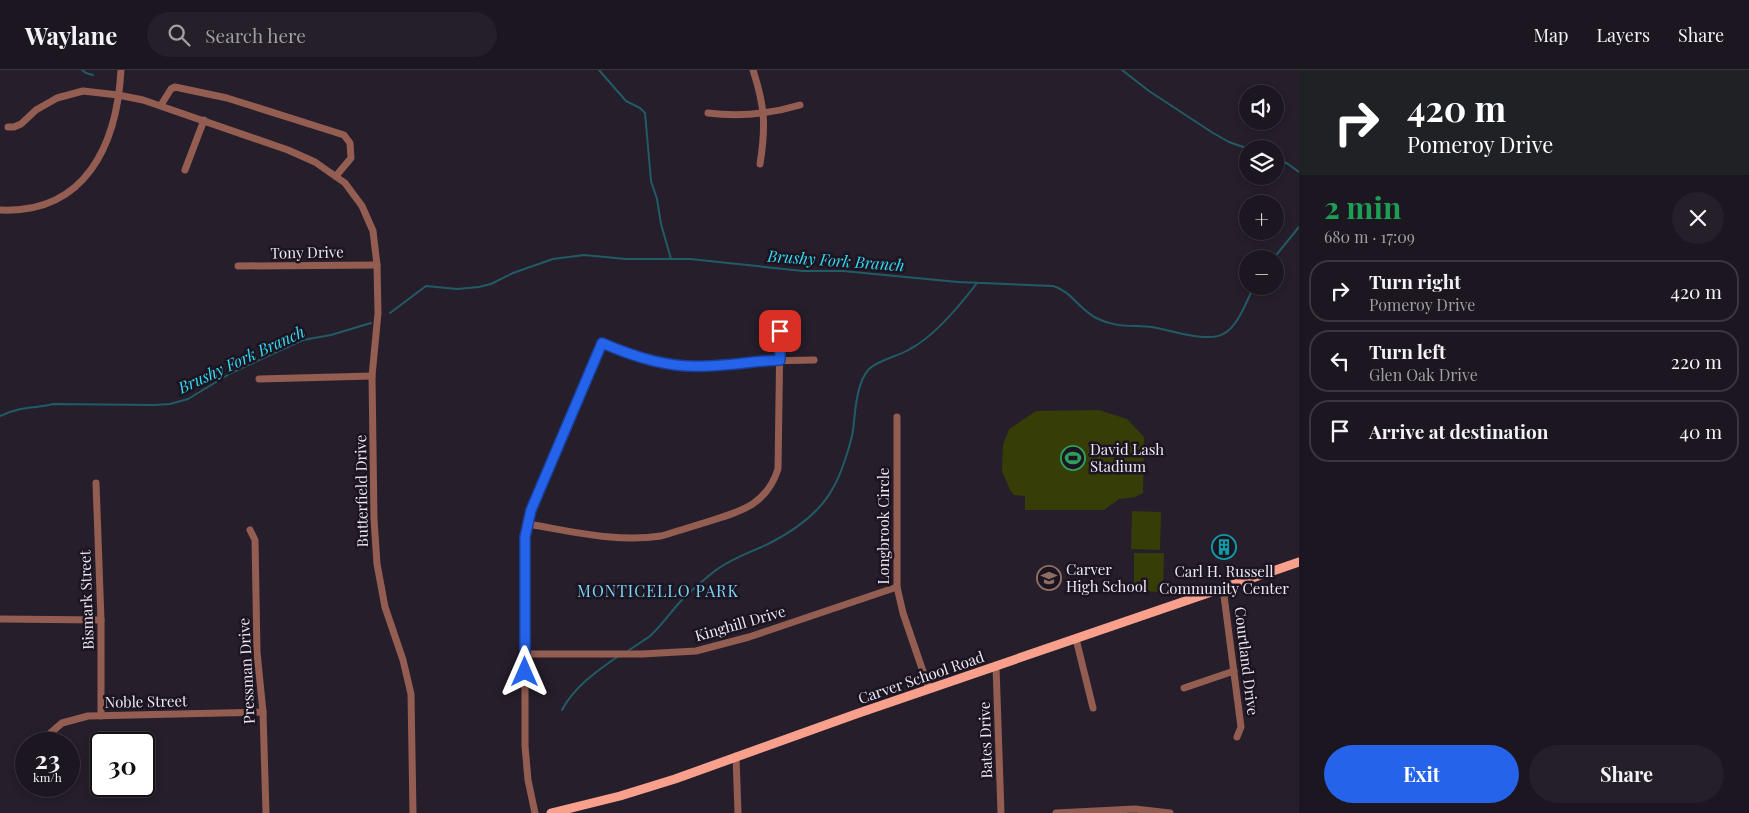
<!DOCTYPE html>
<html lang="en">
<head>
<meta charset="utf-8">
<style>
	:root { --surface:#1c1620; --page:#251f29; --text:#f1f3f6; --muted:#a09fa5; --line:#3a353e; --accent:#2563eb }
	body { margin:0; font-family:"Playfair Display",serif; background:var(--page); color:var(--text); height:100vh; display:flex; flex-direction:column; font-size:19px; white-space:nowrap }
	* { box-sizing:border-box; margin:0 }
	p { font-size:16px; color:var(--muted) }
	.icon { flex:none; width:28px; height:28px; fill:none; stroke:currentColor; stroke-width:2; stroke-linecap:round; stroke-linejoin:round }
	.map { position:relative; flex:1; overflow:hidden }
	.sheet { display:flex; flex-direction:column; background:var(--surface); width:450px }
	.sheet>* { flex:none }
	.hud { background:#202124; color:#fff; overflow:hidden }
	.fabs { position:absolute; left:1239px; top:15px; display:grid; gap:10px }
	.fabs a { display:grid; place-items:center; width:45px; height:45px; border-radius:50%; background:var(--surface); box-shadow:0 2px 8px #0003,0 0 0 1px var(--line); font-size:25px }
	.speed { position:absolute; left:15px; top:662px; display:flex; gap:10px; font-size:25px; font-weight:700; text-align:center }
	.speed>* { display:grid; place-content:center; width:65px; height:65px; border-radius:50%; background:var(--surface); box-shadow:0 2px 8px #0003,0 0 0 1px var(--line); line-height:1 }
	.speed small { font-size:12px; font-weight:400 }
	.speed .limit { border:2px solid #111; border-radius:8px; background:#fff; color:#111 }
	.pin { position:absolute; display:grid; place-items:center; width:42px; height:42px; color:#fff; margin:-21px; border-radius:10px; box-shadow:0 2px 8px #0006 }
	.me { position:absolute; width:55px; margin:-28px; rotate:0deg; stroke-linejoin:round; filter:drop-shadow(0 0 4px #0008) }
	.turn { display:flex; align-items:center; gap:18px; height:105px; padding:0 25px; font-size:22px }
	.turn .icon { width:65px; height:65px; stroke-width:2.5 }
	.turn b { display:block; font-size:35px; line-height:42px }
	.round { display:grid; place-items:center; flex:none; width:52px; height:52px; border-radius:26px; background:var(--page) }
	.headline { display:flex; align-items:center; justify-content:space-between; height:85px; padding:0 25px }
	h1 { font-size:30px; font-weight:700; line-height:38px; color:#1e9e55 }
	.action { display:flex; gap:10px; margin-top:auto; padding:10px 25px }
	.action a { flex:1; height:58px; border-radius:30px; background:var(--accent); color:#fff; font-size:20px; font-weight:700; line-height:58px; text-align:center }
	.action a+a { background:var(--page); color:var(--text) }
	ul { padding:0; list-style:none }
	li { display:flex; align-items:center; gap:15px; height:62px; margin:0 10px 8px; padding:0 15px; border:2px solid var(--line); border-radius:20px }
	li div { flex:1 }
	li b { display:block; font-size:19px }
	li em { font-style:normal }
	header { display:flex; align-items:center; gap:30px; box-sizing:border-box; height:70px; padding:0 25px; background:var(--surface); border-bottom:1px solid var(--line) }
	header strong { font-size:24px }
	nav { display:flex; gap:28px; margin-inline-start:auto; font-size:18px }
	.search { width:350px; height:45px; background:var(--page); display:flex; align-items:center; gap:12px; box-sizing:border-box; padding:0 18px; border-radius:28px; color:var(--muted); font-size:19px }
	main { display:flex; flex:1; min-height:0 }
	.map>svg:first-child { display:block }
</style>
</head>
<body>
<header>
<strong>Waylane</strong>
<div class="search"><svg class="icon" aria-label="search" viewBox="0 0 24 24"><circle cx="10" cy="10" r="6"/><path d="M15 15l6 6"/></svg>Search here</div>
<nav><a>Map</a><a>Layers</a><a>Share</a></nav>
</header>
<main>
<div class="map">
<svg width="1299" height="743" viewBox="0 0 1299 743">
	<rect width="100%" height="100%" fill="#261e2b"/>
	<!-- green -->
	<g fill="#363d06">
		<path d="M1099 340 1127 349 1144 367 1143 423 1135 427 1119 429 1104 440H1025V426L1014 425 1010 420 1002 401 1003 375 1009 359 1036 341Z"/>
		<path d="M1132 441 1161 442 1160 480 1131 479Z"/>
		<path d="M1134 483H1164L1163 522 1134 521Z"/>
	</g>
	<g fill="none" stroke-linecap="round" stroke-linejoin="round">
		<!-- stream -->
		<g stroke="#215c66" stroke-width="2">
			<path d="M82 0 86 3 93 5"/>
			<path d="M599 0 626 31 640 38 645 43 651 111 657 129 661 154 671 189"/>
			<path d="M1122 0 1149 21 1213 63 1229 72 1249 79"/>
			<path d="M1275 87 1288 94 1299 102"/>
			<path d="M1273 189 1299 157"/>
			<path d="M390 243 426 216 457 219 479 217 491 214 513 203 553 189 584 185 626 189H690L803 201H843L958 212 1053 216C1070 220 1079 239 1096 248 1116 258 1131 255 1152 257 1170 260 1207 273 1223 264 1238 257 1247 230 1254 216"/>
			<path d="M0 346C21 336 33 339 53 334L154 335 170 334 188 329 231 303 303 270 331 265 371 253"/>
			<path d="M628 581C635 576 643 571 650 566 661 556 670 543 680 532 690 521 700 513 711 504 728 490 749 483 768 474 794 461 819 444 833 418 841 405 850 376 853 361 855 344 856 313 869 299 880 289 897 287 910 279 933 267 961 234 977 213"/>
			<path d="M562 640C574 617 597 601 617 587"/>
		</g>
		<!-- minor -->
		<g stroke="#935d52" stroke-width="7">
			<path d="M753 0C765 37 766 56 760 94"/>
			<path d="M161 35 171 19 175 17 227 28 344 65 350 73 351 88 336 106"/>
			<path d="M708 43C739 47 770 44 800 35"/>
			<path d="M8 57H14L21 54 36 40 57 28 83 21 118 25 143 30 288 80 315 92 345 113 362 136 373 161 377 195 378 243 372 306 374 449 377 494 385 537 403 590 411 624 413 743"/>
			<path d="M185 100 204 50"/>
			<path d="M0 140C86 144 117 74 121 0"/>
			<path d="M238 196 377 195"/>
			<path d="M259 309 372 306"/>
			<path d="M897 347V517L903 543 929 619"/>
			<path d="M96 413 101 550V646"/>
			<path d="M527 454C571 461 617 473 661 466 678 461 694 456 710 451 742 441 767 434 778 399L780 261"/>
			<path d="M250 460 255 470 257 582 263 642 266 743"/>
			<path d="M1223 518 1241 657 1237 667"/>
			<path d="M0 549 101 550"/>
			<path d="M1076 569 1093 638"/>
			<path d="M525 584H642L696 581 749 567 897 517"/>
			<path d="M996 596 1001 743"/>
			<path d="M1184 618 1234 601"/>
			<path d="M38 674 62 653 88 646 263 642"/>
			<path d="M23 684 26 682"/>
			<path d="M736 686 738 743"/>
			<path d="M535 743 528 710 525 676V467L531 440 602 273 634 287 655 292 696 296 762 291 814 290"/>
			<path d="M1056 743 1135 739 1170 743"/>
		</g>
		<!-- major -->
		<path stroke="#f9a08c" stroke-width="9" d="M551 743 620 726 675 709 856 644 1299 492"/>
	</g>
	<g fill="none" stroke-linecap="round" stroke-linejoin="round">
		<defs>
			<path id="route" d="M525 602V467L531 440 602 273C637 288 669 298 707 296 732 295 756 291 780 290V261"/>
		</defs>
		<!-- route casing -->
		<use href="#route" stroke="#184099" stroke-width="12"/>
		<!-- route -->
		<use href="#route" stroke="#2563eb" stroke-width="9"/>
	</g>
	<!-- icons -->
	<defs>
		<symbol id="stadium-ring" viewBox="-11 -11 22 22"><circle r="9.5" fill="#1c1521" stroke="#2e9e5b" stroke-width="1.5"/><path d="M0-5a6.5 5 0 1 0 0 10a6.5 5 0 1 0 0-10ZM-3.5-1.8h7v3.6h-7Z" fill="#2e9e5b"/></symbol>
		<symbol id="building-ring" viewBox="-11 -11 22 22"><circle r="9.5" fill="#1c1521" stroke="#0f9aa8" stroke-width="1.5"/><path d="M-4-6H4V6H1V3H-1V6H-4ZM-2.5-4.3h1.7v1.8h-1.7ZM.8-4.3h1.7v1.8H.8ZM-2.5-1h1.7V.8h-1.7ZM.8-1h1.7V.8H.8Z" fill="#0f9aa8"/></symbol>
		<symbol id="school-ring" viewBox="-11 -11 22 22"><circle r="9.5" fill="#1c1521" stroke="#8d6e63" stroke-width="1.5"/><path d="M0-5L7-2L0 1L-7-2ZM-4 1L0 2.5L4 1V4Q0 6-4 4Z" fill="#8d6e63"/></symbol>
	</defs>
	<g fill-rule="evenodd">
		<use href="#stadium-ring" x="1059" y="374" width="28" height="28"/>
		<use href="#building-ring" x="1210" y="463" width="28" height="28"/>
		<use href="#school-ring" x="1035" y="494" width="28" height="28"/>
	</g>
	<g text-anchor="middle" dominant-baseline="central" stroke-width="5" stroke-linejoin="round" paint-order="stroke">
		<!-- street labels -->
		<g font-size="15" fill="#ede7f1" stroke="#1c1521">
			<text transform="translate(307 182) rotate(-1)">Tony Drive</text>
			<text transform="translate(361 421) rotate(-91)">Butterfield Drive</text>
			<text transform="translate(883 456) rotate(-90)">Longbrook Circle</text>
			<text transform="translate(86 530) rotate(-92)">Bismark Street</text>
			<text transform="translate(740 553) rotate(-16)">Kinghill Drive</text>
			<text transform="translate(1247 591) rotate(83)">Courtland Drive</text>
			<text transform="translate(246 601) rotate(-93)">Pressman Drive</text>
			<text transform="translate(921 607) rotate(-19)">Carver School Road</text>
			<text transform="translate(146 631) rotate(-1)">Noble Street</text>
			<text transform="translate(985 670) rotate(-92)">Bates Drive</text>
		</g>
		<!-- poi labels -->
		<g font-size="15" fill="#ede7f1" stroke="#1c1521" text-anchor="start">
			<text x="1090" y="379">David Lash<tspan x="1090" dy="17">Stadium</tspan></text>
			<text x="1066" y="499">Carver<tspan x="1066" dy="17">High School</tspan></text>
			<text x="1224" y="501" text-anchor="middle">Carl H. Russell<tspan x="1224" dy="17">Community Center</tspan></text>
		</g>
		<!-- water labels -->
		<g font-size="16" font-style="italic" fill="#33daf4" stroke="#1c1521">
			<text transform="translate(836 190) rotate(4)">Brushy Fork Branch</text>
			<text transform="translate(241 289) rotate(-25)">Brushy Fork Branch</text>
		</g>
		<!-- neighbourhood labels -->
		<g font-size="16" letter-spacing="1" fill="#79d5f8" stroke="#1c1521">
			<text x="658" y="520">MONTICELLO PARK</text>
		</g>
	</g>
</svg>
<div class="fabs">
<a><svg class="icon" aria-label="sound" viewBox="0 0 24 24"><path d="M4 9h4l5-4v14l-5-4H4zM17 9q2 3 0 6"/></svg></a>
<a><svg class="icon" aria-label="layers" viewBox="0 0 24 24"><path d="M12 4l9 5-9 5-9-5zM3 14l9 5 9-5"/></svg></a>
<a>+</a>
<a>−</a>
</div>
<div class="speed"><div>23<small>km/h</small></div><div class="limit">30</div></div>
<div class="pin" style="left:780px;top:261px;background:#d93025"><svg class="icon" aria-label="arrive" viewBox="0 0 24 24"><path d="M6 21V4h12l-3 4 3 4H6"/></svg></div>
<svg class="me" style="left:525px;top:602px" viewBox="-20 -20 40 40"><path d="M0-17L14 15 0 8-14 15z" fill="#2563eb" stroke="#fff" stroke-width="4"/></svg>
</div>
<section class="sheet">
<div class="hud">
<div class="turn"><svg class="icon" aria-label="right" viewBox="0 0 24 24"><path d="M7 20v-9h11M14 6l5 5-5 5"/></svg><div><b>420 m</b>Pomeroy Drive</div></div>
</div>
<div class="headline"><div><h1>2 min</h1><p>680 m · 17:09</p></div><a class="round"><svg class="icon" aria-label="close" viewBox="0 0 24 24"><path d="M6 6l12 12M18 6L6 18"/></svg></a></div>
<ul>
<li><svg class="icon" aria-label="right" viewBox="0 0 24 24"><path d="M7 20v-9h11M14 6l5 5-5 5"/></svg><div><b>Turn right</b><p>Pomeroy Drive</p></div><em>420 m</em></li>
<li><svg class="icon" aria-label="left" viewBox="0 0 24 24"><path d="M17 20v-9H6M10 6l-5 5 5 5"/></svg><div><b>Turn left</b><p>Glen Oak Drive</p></div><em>220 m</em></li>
<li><svg class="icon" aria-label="arrive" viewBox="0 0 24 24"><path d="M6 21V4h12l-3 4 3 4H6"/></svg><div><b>Arrive at destination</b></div><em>40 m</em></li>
</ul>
<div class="action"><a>Exit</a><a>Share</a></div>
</section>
</main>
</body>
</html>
